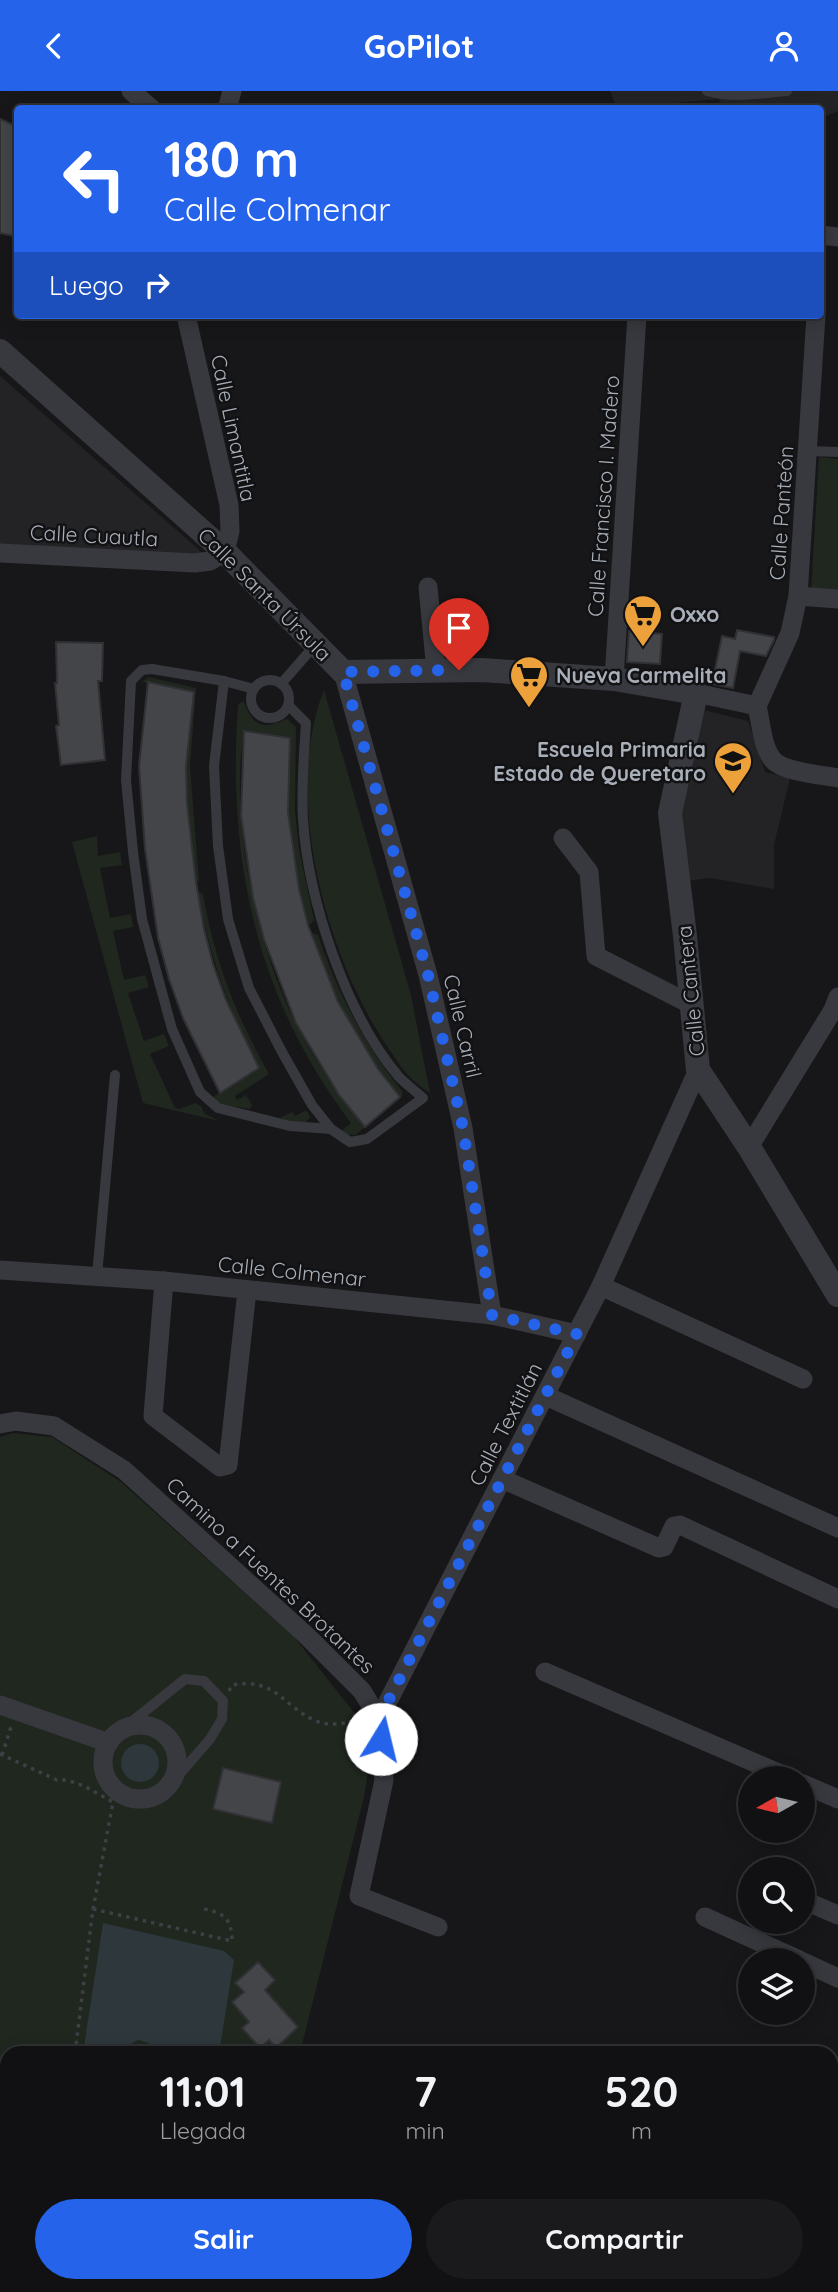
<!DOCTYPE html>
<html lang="es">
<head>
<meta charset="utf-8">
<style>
	:root { --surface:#111113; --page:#1a1a1c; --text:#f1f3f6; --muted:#9c9da0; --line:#303133; --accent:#2563eb }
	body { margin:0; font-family:Quicksand,sans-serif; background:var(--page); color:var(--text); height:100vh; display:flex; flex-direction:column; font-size:26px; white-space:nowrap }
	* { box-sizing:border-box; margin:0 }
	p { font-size:23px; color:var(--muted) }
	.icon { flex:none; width:38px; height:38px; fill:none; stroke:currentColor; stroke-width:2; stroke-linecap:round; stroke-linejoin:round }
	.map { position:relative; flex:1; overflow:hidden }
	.details { position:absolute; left:0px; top:1955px; width:838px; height:247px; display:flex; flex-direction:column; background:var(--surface); border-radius:21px 21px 0 0; box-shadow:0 4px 18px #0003,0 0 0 2px var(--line) }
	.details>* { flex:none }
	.banner { position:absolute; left:14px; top:14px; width:810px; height:214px; border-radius:7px; box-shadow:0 4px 18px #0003,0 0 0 2px var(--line); background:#2563eb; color:#fff; overflow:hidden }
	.needle { width:46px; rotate:262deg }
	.controls { position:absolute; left:738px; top:1675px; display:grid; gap:14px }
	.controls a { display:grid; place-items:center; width:77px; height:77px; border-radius:50%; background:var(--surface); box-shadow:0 4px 18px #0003,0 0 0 2px var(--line); font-size:35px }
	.pin { position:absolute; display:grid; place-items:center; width:60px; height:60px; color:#fff; margin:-72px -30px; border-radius:50% 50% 50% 0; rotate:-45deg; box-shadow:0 0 7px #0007 }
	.pin .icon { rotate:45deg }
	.me { position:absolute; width:77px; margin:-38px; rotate:9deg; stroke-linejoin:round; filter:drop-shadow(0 0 5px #0008) }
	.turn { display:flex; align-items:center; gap:24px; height:147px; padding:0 35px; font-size:32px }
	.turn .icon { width:91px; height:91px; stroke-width:2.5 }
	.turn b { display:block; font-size:49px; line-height:60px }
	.then { display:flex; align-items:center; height:66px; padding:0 35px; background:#0003; gap:14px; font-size:26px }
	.eta { display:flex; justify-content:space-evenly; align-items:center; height:119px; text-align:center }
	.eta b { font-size:42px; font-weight:800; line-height:49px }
	.button { display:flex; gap:14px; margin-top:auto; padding:14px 35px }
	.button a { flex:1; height:80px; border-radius:42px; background:var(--accent); color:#fff; font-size:28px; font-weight:800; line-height:80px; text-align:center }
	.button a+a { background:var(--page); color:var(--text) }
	header { display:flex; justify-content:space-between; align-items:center; height:91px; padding:0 35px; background:var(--accent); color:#fff; font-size:32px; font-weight:800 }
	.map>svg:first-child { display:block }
</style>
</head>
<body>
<header><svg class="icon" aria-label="back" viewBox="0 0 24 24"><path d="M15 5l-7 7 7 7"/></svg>GoPilot<svg class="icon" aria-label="person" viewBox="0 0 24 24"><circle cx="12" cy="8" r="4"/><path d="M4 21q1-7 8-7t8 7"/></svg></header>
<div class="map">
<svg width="838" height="2201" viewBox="0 0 838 2201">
	<rect width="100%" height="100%" fill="#171719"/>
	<!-- built -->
	<g fill="#232326">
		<path d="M610 0H838V20L826 25 821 52V18L721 17 719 8 617 17Z"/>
		<path d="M0 285 197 457 203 463 0 459Z"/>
		<path d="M704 619 748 630 765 681 790 687 774 754V798L710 787 687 790 676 721Z"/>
	</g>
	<!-- green -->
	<g fill="#1f271f">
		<path d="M819 366 838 368V502L811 501Z"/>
		<path d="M148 586 196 597 190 675 199 790H196L187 713 186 675 193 601 142 591Z"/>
		<path d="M324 599 411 904 430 1002C423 997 415 992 409 985 401 977 394 965 387 955 326 865 282 703 324 599Z"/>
		<path d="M241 611H244C254 637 262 638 287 628L296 636 295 720 299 758 314 829 311 833H308C295 784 288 735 287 684L244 641C229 728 256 854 296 933 315 970 339 1004 365 1036L355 1044 345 1043 342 1039 351 1032C256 906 227 770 238 614Z"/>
		<path d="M97 745 98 765 120 761 122 774 100 777 110 827 131 823 133 836 113 840 124 889 145 884 149 896 128 902 144 950 164 943 169 955 150 963 175 1017 180 1018 195 1012 201 1015 204 1022 219 1030 143 1012 72 751Z"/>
		<path d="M198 801 203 803C214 868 236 925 269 983L235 1005 237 1009 246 1004 252 1014 250 1018 217 1013 213 1006 259 977C229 920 209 864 198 801Z"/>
		<path d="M311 842 318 844C337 901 364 953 402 1000V1005L400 1006C359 955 332 903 311 842Z"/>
		<path d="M305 1020 308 1021 310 1027 304 1032 283 1030 281 1026 292 1021 295 1025Z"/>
		<path d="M13 1342 52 1346 121 1391 295 1547 360 1629 368 1680 364 1706 300 1962H7V2147L0 2136V1346Z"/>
		<path d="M366 2194 367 2201H65L57 2195Z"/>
		<path d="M594 2194 680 2195 686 2201H593Z"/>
	</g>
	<!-- water -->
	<g fill="#2d373c">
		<circle cx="140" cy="1672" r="19"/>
		<path d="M103 1832 224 1860 234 1869 219 1962H156L149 1952 138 1949 122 1958 121 1962H83Z"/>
	</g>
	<!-- building -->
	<g fill="#434549" stroke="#313135" stroke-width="2">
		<path d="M0 28 18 36V146L0 142Z"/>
		<path d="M737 539 774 546V549L766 565 740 560 733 597 712 593 722 545 735 548Z"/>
		<path d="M629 540 662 543 660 573 627 571Z"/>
		<path d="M56 551 103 552 102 590H98L105 669 61 674 56 635 59 634 55 592H57Z"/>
		<path d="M148 591 194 601 186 675 187 713 196 791 204 838 213 873 226 909 259 977 220 1002 183 927 169 888 158 847 145 758 139 675Z"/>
		<path d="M244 640 290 647 288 721 299 798 308 834 338 911 378 978 400 1006 365 1036 339 1004 296 932 264 848 253 807 241 725Z"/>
		<path d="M223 1677 281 1691 272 1732 213 1718Z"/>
		<path d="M258 1871 275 1889 265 1899 298 1936 276 1957 269 1949 260 1957 242 1937 249 1931 232 1911 244 1901 235 1892Z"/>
	</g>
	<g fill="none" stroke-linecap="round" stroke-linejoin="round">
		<!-- path -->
		<g stroke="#3e4045" stroke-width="3.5" stroke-dasharray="3.5 5" stroke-linecap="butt">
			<path d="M229 1600 232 1594C276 1586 282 1615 316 1630 329 1636 346 1632 359 1629"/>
			<path d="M0 1663 57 1689H67L84 1695 113 1711 93 1818 75 1962"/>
			<path d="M2 1664 11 1636"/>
			<path d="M112 1695 113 1711"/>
			<path d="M93 1818 232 1850C232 1828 224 1822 204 1818"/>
		</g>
		<!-- service -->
		<g stroke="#38393e" stroke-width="10">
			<path d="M707 0C733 8 761 2 787 0"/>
			<path d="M808 360 838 361"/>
			<circle cx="270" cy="608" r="19"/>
			<path d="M224 590 214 675 218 755 228 828 249 897 282 961 312 1014 331 1038 350 1051 367 1048 423 1007C415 1000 406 993 399 986 346 924 308 809 303 728 301 696 304 664 306 632L288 614"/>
			<path d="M281 593 315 554"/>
			<path d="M254 598 224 590 152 578 142 579 131 590 126 689 133 761 142 828 172 938 200 1001 218 1017 290 1035 331 1038"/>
			<path d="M97 1185 115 984"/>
			<path d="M119 1641 185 1588 204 1590 223 1610 222 1628 210 1648 165 1700"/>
			<path d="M831 2125 838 2127"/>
			<path d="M807 2194 813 2201"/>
		</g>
		<!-- minor -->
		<g stroke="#38393e" stroke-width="19">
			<path d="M131 0 152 18"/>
			<path d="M227 18 232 0"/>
			<path d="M821 144 838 146"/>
			<path d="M0 462 195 472 210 470 225 461 230 440 229 414 186 224"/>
			<path d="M428 496 436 580"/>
			<path d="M798 505 838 508"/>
			<path d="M343 581 428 884 463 1037 492 1224"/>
			<path d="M614 588 637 224"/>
			<path d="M696 602 757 615"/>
			<path d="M757 615 790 542 798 505 816 224"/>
			<path d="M757 615C761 631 762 656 773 669 783 681 823 684 838 687"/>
			<path d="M563 747 589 781 596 865 692 914"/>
			<path d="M749 1056 833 919 838 906"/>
			<path d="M0 1179 164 1190 492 1224 577 1243"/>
			<path d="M164 1190 153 1325 220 1376 228 1374 247 1199"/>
			<path d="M601 1195 803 1288"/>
			<path d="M546 1305 838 1437"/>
			<path d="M0 1333 16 1330 54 1335 124 1379 308 1546 362 1600 379 1628 384 1689 359 1805 438 1836"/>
			<path d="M502 1388 659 1457 664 1456 674 1435 680 1434 838 1508"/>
			<path d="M545 1581 790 1687"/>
			<path d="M0 1614 109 1652"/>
			<path d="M379 1628 601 1195 698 979"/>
			<circle cx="140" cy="1671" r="37"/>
			<path d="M803 1693 838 1708"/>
			<path d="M803 1809 838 1824"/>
			<path d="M705 1826 799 1869"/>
			<path d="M803 1871 838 1887"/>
			<path d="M831 2057 838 2060"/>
			<path d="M698 2194 705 2201"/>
		</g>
		<!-- tertiary -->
		<path stroke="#38393e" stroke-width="24" d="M0 260 225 461 343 581 482 579 614 588 696 602 670 722 685 845 698 979 749 1056 838 1204"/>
	</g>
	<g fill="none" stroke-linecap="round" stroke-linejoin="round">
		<!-- route -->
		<path stroke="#2563eb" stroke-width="12" stroke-dasharray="0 21.6" d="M381 1648 379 1628 577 1243 492 1224 463 1037 428 884 343 581 459 579"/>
	</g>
	<!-- icons -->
	<defs>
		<symbol id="supermarket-pin" viewBox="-11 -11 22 30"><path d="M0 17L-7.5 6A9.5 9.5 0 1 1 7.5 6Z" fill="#eda13a" stroke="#121214"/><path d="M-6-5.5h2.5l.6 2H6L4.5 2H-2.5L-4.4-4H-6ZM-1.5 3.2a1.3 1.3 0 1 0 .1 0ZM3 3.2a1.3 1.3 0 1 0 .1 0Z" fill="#111"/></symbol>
		<symbol id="school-pin" viewBox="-11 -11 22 30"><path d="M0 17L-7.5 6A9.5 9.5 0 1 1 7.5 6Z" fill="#eda13a" stroke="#121214"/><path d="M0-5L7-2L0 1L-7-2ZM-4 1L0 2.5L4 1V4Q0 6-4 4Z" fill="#111"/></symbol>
	</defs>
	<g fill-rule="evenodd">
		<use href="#supermarket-pin" x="621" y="501" width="44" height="60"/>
		<use href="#supermarket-pin" x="507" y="562" width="44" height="60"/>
		<use href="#school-pin" x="711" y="648" width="44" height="60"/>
	</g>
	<g text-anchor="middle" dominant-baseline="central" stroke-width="5" stroke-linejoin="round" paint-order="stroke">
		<!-- street labels -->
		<g font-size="21" fill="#a9afb8" stroke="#121214">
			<text transform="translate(234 337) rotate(78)">Calle Limantitla</text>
			<text transform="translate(603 405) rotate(-86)">Calle Francisco I. Madero</text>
			<text transform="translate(781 422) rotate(-86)">Calle Panteón</text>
			<text transform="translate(94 444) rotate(3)">Calle Cuautla</text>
			<text transform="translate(265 503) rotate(45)">Calle Santa Úrsula</text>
			<text transform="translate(690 900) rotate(-96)">Calle Cantera</text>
			<text transform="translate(463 935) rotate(77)">Calle Carril</text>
			<text transform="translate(292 1180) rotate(6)">Calle Colmenar</text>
			<text transform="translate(505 1333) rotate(-63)">Calle Textitlán</text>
			<text transform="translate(271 1484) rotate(43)">Camino a Fuentes Brotantes</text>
		</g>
		<!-- poi labels -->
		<g font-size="21" font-weight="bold" fill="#a9afb8" stroke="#121214" text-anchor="start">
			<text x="670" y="523">Oxxo</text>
			<text x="556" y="584">Nueva Carmelita</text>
			<text x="706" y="658" text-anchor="end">Escuela Primaria<tspan x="706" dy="24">Estado de Queretaro</tspan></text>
		</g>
	</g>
</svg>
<div class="controls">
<a><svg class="needle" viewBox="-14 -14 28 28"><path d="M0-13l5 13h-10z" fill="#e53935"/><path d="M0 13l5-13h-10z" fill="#9c9da0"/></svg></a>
<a><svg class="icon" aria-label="search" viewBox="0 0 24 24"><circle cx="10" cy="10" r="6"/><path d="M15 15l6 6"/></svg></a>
<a><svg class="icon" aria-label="layers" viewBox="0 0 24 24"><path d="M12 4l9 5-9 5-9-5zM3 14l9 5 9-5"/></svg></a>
</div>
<div class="pin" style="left:459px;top:579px;background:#d93025"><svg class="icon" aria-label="arrive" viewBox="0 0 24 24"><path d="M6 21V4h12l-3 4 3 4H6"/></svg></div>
<svg class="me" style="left:381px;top:1648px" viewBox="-20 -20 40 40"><circle r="19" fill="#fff"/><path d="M0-13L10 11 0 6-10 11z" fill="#2563eb"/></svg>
<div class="banner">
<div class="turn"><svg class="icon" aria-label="left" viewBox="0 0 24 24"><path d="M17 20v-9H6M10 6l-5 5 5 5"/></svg><div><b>180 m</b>Calle Colmenar</div></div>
<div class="then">Luego<svg class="icon" aria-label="right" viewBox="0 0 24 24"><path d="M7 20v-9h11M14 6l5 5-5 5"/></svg></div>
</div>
<section class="details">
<div class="eta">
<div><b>11:01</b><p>Llegada</p></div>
<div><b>7</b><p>min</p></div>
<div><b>520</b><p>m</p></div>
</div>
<div class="button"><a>Salir</a><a>Compartir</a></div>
</section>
</div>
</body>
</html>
